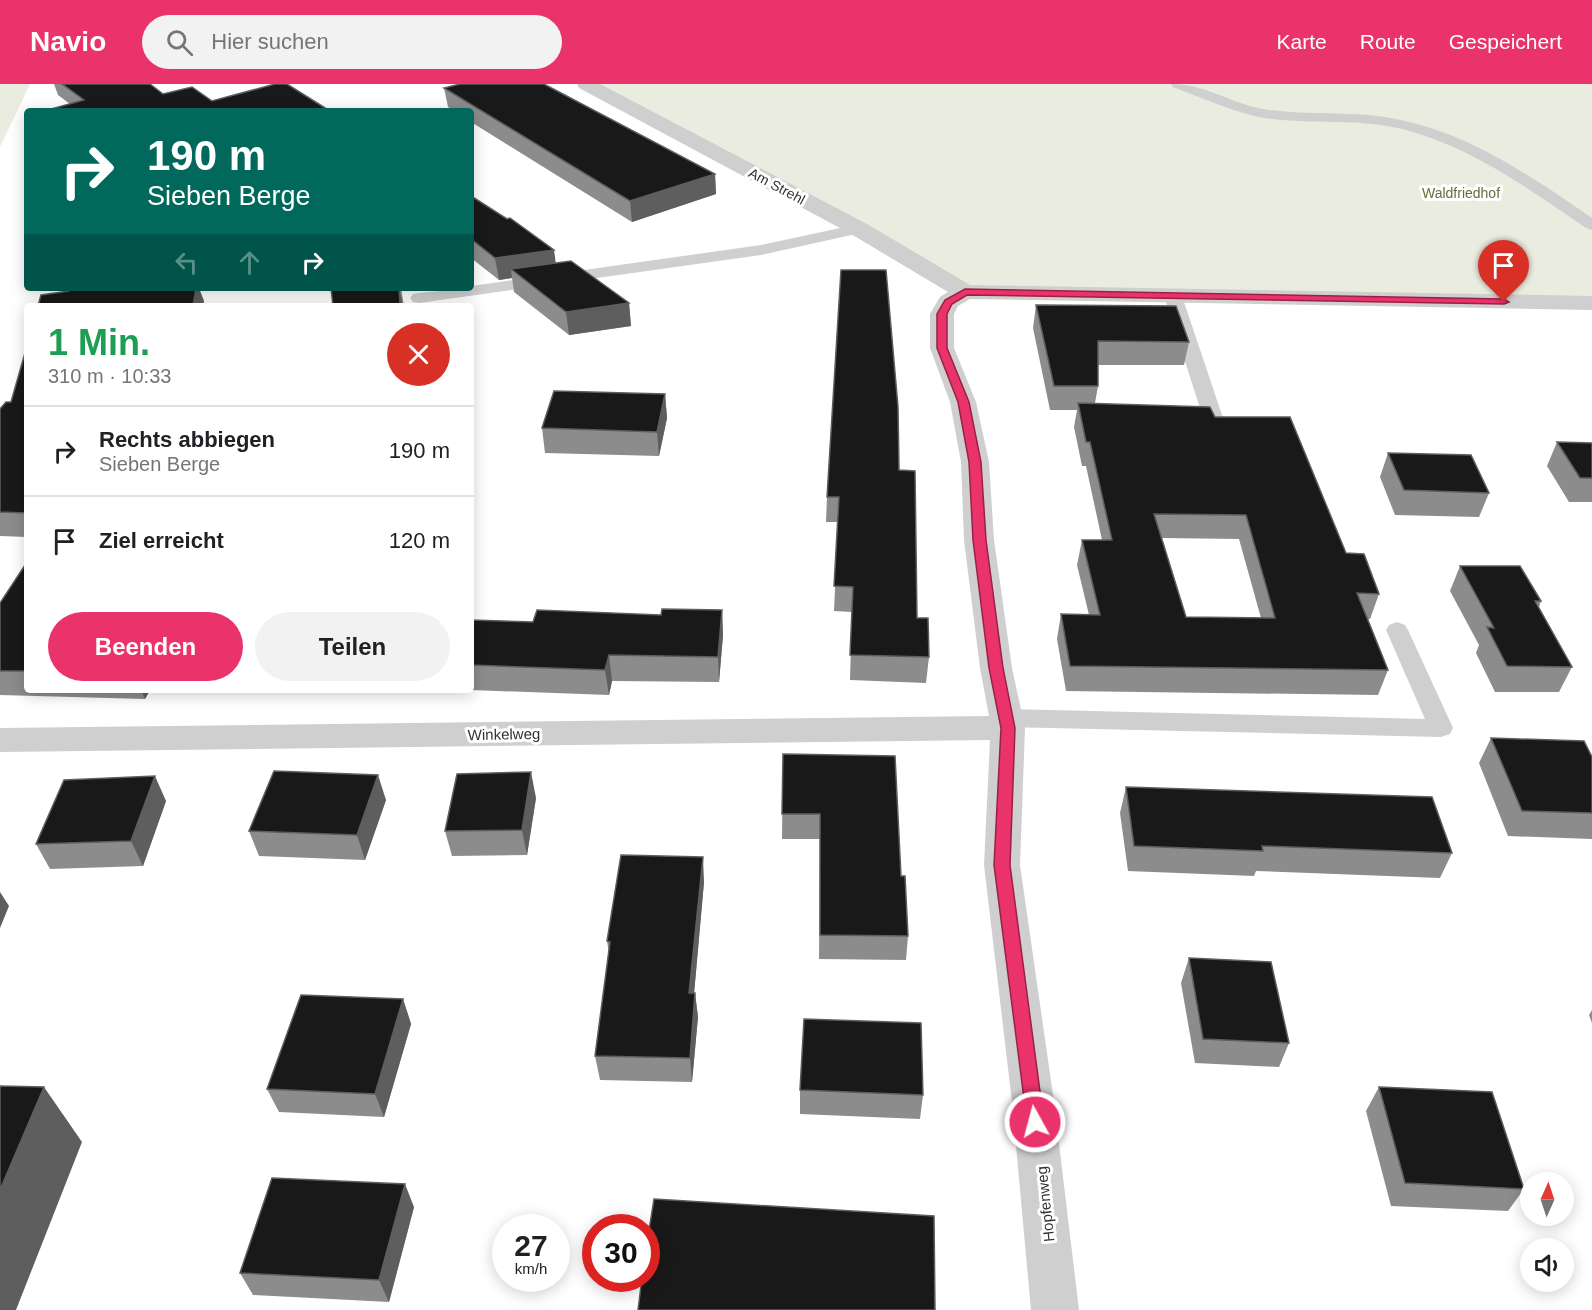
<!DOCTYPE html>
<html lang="de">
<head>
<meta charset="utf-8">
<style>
	:root { --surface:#fff; --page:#f2f2f2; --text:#202124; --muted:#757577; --line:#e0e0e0; --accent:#eb336b }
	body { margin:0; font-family:Arial,sans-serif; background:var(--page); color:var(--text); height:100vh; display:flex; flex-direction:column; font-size:22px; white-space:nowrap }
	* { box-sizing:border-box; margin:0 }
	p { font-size:20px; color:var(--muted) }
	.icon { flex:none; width:33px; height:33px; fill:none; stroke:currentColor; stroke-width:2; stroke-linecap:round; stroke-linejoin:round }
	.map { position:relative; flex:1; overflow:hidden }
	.panel { position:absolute; left:24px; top:219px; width:450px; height:390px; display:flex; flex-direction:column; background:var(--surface); border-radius:6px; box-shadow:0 3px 15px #0003 }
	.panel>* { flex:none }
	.top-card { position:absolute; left:24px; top:24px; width:450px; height:183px; border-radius:6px; box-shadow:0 3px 15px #0003; background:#00695c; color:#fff; overflow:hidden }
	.needle { width:39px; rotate:3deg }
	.tools { position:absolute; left:1520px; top:1088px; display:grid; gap:12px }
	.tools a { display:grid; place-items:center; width:54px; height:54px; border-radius:50%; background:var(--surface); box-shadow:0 3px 15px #0003; font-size:30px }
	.speed { position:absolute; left:492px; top:1130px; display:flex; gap:12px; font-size:30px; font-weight:700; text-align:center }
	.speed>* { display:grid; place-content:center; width:78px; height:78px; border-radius:50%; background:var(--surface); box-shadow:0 3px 15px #0003; line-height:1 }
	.speed small { font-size:15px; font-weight:400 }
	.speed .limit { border:9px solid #d22; background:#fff; color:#111 }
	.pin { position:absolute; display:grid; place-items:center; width:51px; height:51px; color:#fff; margin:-62px -26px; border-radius:50% 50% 50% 0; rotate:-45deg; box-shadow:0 0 6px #0007 }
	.pin .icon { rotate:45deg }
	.me { position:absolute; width:66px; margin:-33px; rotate:353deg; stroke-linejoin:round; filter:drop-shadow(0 0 4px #0008) }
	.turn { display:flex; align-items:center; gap:21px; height:126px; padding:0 24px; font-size:27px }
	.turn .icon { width:78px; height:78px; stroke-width:2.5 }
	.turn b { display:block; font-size:42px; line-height:51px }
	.lanes { display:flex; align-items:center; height:57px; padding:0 24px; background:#0003; justify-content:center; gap:30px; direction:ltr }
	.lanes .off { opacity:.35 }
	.round { display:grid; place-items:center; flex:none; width:63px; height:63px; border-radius:32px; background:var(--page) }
	.overview { display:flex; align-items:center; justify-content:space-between; height:102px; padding:0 24px }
	h1 { font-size:36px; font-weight:600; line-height:45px; color:#1e9e55 }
	.primary-button { display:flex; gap:12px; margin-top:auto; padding:12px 24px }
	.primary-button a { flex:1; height:69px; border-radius:36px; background:var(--accent); color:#fff; font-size:24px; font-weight:600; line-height:69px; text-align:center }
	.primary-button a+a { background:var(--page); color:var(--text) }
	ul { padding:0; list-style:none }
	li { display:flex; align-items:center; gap:18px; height:90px; padding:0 24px; border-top:2px solid var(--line) }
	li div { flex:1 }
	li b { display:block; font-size:22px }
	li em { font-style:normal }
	header { display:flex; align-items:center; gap:36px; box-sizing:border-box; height:84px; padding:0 30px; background:var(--accent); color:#fff }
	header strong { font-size:28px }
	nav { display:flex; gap:33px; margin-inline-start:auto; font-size:21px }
	.search { width:420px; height:54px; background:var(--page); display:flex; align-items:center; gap:15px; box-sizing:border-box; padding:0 21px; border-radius:33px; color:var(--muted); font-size:22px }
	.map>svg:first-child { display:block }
</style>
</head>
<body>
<header>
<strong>Navio</strong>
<div class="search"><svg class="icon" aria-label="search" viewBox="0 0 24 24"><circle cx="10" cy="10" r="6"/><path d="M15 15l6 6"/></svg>Hier suchen</div>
<nav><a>Karte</a><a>Route</a><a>Gespeichert</a></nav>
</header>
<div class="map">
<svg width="1592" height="1226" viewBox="0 0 1592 1226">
	<rect width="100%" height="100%" fill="#fff"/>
	<!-- green -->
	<g fill="#e9ecde">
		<path d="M0 0H30L0 63Z"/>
		<path d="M586 0H1592V219L965 208Z"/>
	</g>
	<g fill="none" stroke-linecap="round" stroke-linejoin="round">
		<!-- service -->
		<g fill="#cfcfcf" fill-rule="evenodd">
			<path d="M1171 0C1205 0 1230 19 1263 25 1303 32 1345 27 1385 33 1463 45 1528 90 1592 134V146L1586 144C1529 105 1470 62 1402 45 1357 34 1310 41 1264 34 1233 28 1203 14 1173 3Z"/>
			<path d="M859 140 867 145 865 148 761 171 419 219 413 218 410 214 413 210 419 209 471 204V202L761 161Z"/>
			<path d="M1173 207 1179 208 1182 212 1227 346 1224 350H1210L1207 346 1164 212 1167 208Z"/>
			<path d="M1397 538 1405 541 1408 546 1453 644 1450 650 1441 653 1006 643 997 640 994 634 997 628 1006 625 1425 635 1386 546 1389 541Z"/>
		</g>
		<!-- minor -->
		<path fill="#cfcfcf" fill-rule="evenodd" d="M577 0H600L867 140 970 201 1592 212V226L970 215 958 222 954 230V264L976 318 989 378 994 456 1012 584 1025 644 1020 781 1054 1018 1079 1226H1031L1012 1018 984 781 990 656 0 668V644L989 632 980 584 964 456 961 378 950 318 930 264V230L940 213 948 208 851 150 579 4Z"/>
	</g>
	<!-- wall -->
	<g fill="#8c8c8c" fill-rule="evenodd">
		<path d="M54 0H150L163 10 212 17 70 20 58 11Z"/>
		<path d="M444 4 715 90 716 110 632 138 471 38V27H454L448 23Z"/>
		<path d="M471 112 556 179 629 219 631 242 569 251 514 208 512 194 499 196 471 174Z"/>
		<path d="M401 204 404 222H333Z"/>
		<path d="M1036 221 1189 258 1184 281H1098V302L1095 319 1215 333 1346 469 1379 510 1370 535H1368L1388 586 1378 611 1066 607 1057 555 1061 530 1089 531 1077 481 1082 456H1102L1086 382H1082L1074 343 1077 326H1050L1033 244ZM1162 454 1239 455 1261 534 1186 533Z"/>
		<path d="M27 262V453L0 452V325L11 318Z"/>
		<path d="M665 310 667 334 659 372 545 369 542 344Z"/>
		<path d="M1557 358 1592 359V418H1569L1547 382Z"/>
		<path d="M1388 369 1489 409 1479 433 1395 431 1380 393Z"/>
		<path d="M899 386 917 534 929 573 926 599 850 596 852 528 834 527 838 438H826L827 413Z"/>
		<path d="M27 478V606H150L145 615 0 611V519Z"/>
		<path d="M1460 482 1541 517 1539 523 1572 583 1559 608H1495L1476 569 1479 561 1450 507Z"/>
		<path d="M722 526 723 551 719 598 612 597 609 611 471 606V536L533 538 661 531Z"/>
		<path d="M329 606H384V608Z"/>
		<path d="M1491 654 1592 673V755L1508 752 1479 679Z"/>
		<path d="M783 670 901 792 908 852 906 876 819 875 820 755H782Z"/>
		<path d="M1126 703 1452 769 1440 794 1256 787 1254 792 1128 787 1120 729Z"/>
		<path d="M536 714 527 771 452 772 445 747Z"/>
		<path d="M386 716 365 776 259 772 249 747Z"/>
		<path d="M166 717 143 782 50 785 36 760Z"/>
		<path d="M704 798 694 909H695L698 933 692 998 600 996 595 972 609 869 607 857Z"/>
		<path d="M1189 874 1289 959 1279 983 1195 979 1181 899Z"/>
		<path d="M403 915 411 940 384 1033 279 1028 267 1005Z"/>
		<path d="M1592 926V939L1589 931Z"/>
		<path d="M1379 1003 1524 1105 1508 1127 1391 1122 1366 1027Z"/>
		<path d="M800 1006 923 1011 920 1035 800 1030Z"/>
		<path d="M414 1123 389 1218 253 1211 240 1189Z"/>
	</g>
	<!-- shaded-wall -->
	<g fill="#5e5e5e">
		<path d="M715 90 716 110 632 138 630 117Z"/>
		<path d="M554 166 557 188 511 185 512 194 499 196 495 174Z"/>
		<path d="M196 204H199L204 217 203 222H193Z"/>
		<path d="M399 205 403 222H400Z"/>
		<path d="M629 219 631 242 569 251 566 228Z"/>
		<path d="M665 310 667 334 659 372 657 348Z"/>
		<path d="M722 526 723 551 719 598 718 573Z"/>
		<path d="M609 571 612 597 609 611 605 586Z"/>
		<path d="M141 606H150L145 615Z"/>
		<path d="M531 688 536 714 527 771 522 746Z"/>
		<path d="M378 691 386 716 365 776 357 751Z"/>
		<path d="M155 692 166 717 143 782 131 757Z"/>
		<path d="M703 773 704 798 692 933 689 909Z"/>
		<path d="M0 808 9 822 0 844Z"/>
		<path d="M695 909 698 933 692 998 690 974Z"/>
		<path d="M403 915 411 940 384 1033 375 1010Z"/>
		<path d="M44 1003 82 1058 16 1226H0V1106Z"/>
		<path d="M405 1100 414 1123 389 1218 379 1196Z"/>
	</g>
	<!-- building -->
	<g fill="#191919" stroke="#5e5e5e" stroke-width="1.5" fill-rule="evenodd">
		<path d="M62 0H150L163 10 192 3 212 17 275 0H287L330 27H44L84 16Z"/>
		<path d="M460 0H544L715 90 630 117 444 4Z"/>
		<path d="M471 112 507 135 510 134 554 166 495 174 471 155Z"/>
		<path d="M571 177 629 219 566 228 511 185Z"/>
		<path d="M841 186H886L898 323 899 386 915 387 917 534H928L929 573 850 571 853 503 834 502 839 413H827Z"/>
		<path d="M69 204H196L193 222H38L41 211 69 207Z"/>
		<path d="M331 204H400L401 207 399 205 400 222H333Z"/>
		<path d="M1036 221 1176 222 1189 258 1098 257V302H1054Z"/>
		<path d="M27 262V429L0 428V325L6 318H11Z"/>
		<path d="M554 307 665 310 657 348 542 344Z"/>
		<path d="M1078 319 1210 323 1215 333H1290L1346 469 1364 470 1379 510 1357 509 1388 586 1070 582 1061 530 1100 531 1082 456H1112L1090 358H1086ZM1154 430 1246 431 1275 534 1186 533Z"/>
		<path d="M1557 358 1592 359V394H1580Z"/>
		<path d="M1388 369 1471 371 1489 409 1404 406Z"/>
		<path d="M27 478V587H0V519Z"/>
		<path d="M1460 482H1520L1541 517H1535L1572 583 1507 582 1487 543 1494 544Z"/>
		<path d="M662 525 722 526 718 573 609 571 605 586 471 581V536L533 538 537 526 661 531Z"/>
		<path d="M1491 654 1584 657 1592 673V729L1522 727Z"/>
		<path d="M783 670 895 672 901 792H905L908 852 820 851V730H782Z"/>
		<path d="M274 687 378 691 357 751 249 747Z"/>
		<path d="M531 688 522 746 445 747 457 690Z"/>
		<path d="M155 692 131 757 36 760 64 696Z"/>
		<path d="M1126 703 1432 713 1452 769 1262 762 1263 767 1134 762Z"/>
		<path d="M621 771 703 773 689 909H695L690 974 595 972 610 858 607 857Z"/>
		<path d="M1189 874 1271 878 1289 959 1203 955Z"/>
		<path d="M301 911 403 915 375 1010 267 1005Z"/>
		<path d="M804 935 921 939 923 1011 800 1006Z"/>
		<path d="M0 1002 44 1003 0 1106Z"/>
		<path d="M1379 1003 1492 1008 1524 1105 1405 1099Z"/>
		<path d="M272 1094 405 1100 379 1196 240 1189Z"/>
		<path d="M654 1115 934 1132 935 1226H638L642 1194H646V1165Z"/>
	</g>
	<!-- route -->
	<path fill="#eb336b" stroke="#992146" stroke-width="1.5" d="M965 205 1504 215 1509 218 1504 220 967 211 952 220 947 230V264L969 318 981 378 986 456 1003 584 1015 644 1010 781 1044 1038 1042 1044 1035 1046 1029 1044 1027 1038 994 781 1001 644 989 584 973 456 969 378 958 318 937 264V230L945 216Z"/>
	<g text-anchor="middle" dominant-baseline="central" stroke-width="6" stroke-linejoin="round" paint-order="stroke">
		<!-- far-street labels -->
		<g font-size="14" fill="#323232" stroke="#fff">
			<text transform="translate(777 102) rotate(28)">Am Strehl</text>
		</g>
		<!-- far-park labels -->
		<g font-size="14" fill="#61713d" stroke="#fff">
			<text x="1461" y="109">Waldfriedhof</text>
		</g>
		<!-- street labels -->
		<g font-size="15" fill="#323232" stroke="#fff">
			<text transform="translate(504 650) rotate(-1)">Winkelweg</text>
			<text transform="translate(1045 1120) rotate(-96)">Hopfenweg</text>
		</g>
	</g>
</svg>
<div class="tools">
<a><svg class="needle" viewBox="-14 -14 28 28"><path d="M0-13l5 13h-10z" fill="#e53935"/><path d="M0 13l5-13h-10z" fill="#757577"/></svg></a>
<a><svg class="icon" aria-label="sound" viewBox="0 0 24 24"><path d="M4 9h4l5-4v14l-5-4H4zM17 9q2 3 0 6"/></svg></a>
</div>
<div class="speed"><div>27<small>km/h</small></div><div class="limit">30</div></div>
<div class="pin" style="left:1504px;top:218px;background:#d93025"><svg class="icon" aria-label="arrive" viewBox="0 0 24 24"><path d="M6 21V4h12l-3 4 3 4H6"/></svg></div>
<svg class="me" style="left:1035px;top:1038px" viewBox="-20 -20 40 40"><circle r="17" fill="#eb336b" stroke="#fff" stroke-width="3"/><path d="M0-11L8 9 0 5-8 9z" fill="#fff"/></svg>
<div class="top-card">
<div class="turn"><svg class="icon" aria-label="right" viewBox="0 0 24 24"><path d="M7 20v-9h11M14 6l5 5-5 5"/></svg><div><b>190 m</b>Sieben Berge</div></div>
<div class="lanes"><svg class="icon off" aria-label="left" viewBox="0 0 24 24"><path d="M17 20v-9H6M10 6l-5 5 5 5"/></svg><svg class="icon off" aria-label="ahead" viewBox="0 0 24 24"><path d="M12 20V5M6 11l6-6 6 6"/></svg><svg class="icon" aria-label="right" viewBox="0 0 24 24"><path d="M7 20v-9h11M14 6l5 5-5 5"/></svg></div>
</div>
<section class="panel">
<div class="overview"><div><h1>1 Min.</h1><p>310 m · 10:33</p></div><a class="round" style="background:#d93025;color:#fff"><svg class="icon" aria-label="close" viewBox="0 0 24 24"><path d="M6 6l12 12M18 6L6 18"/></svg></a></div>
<ul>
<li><svg class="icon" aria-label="right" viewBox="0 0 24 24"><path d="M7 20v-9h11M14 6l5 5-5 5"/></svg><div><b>Rechts abbiegen</b><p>Sieben Berge</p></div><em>190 m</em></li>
<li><svg class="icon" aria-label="arrive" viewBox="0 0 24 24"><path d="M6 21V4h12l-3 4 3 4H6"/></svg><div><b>Ziel erreicht</b></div><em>120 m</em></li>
</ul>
<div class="primary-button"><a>Beenden</a><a>Teilen</a></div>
</section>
</div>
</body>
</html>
